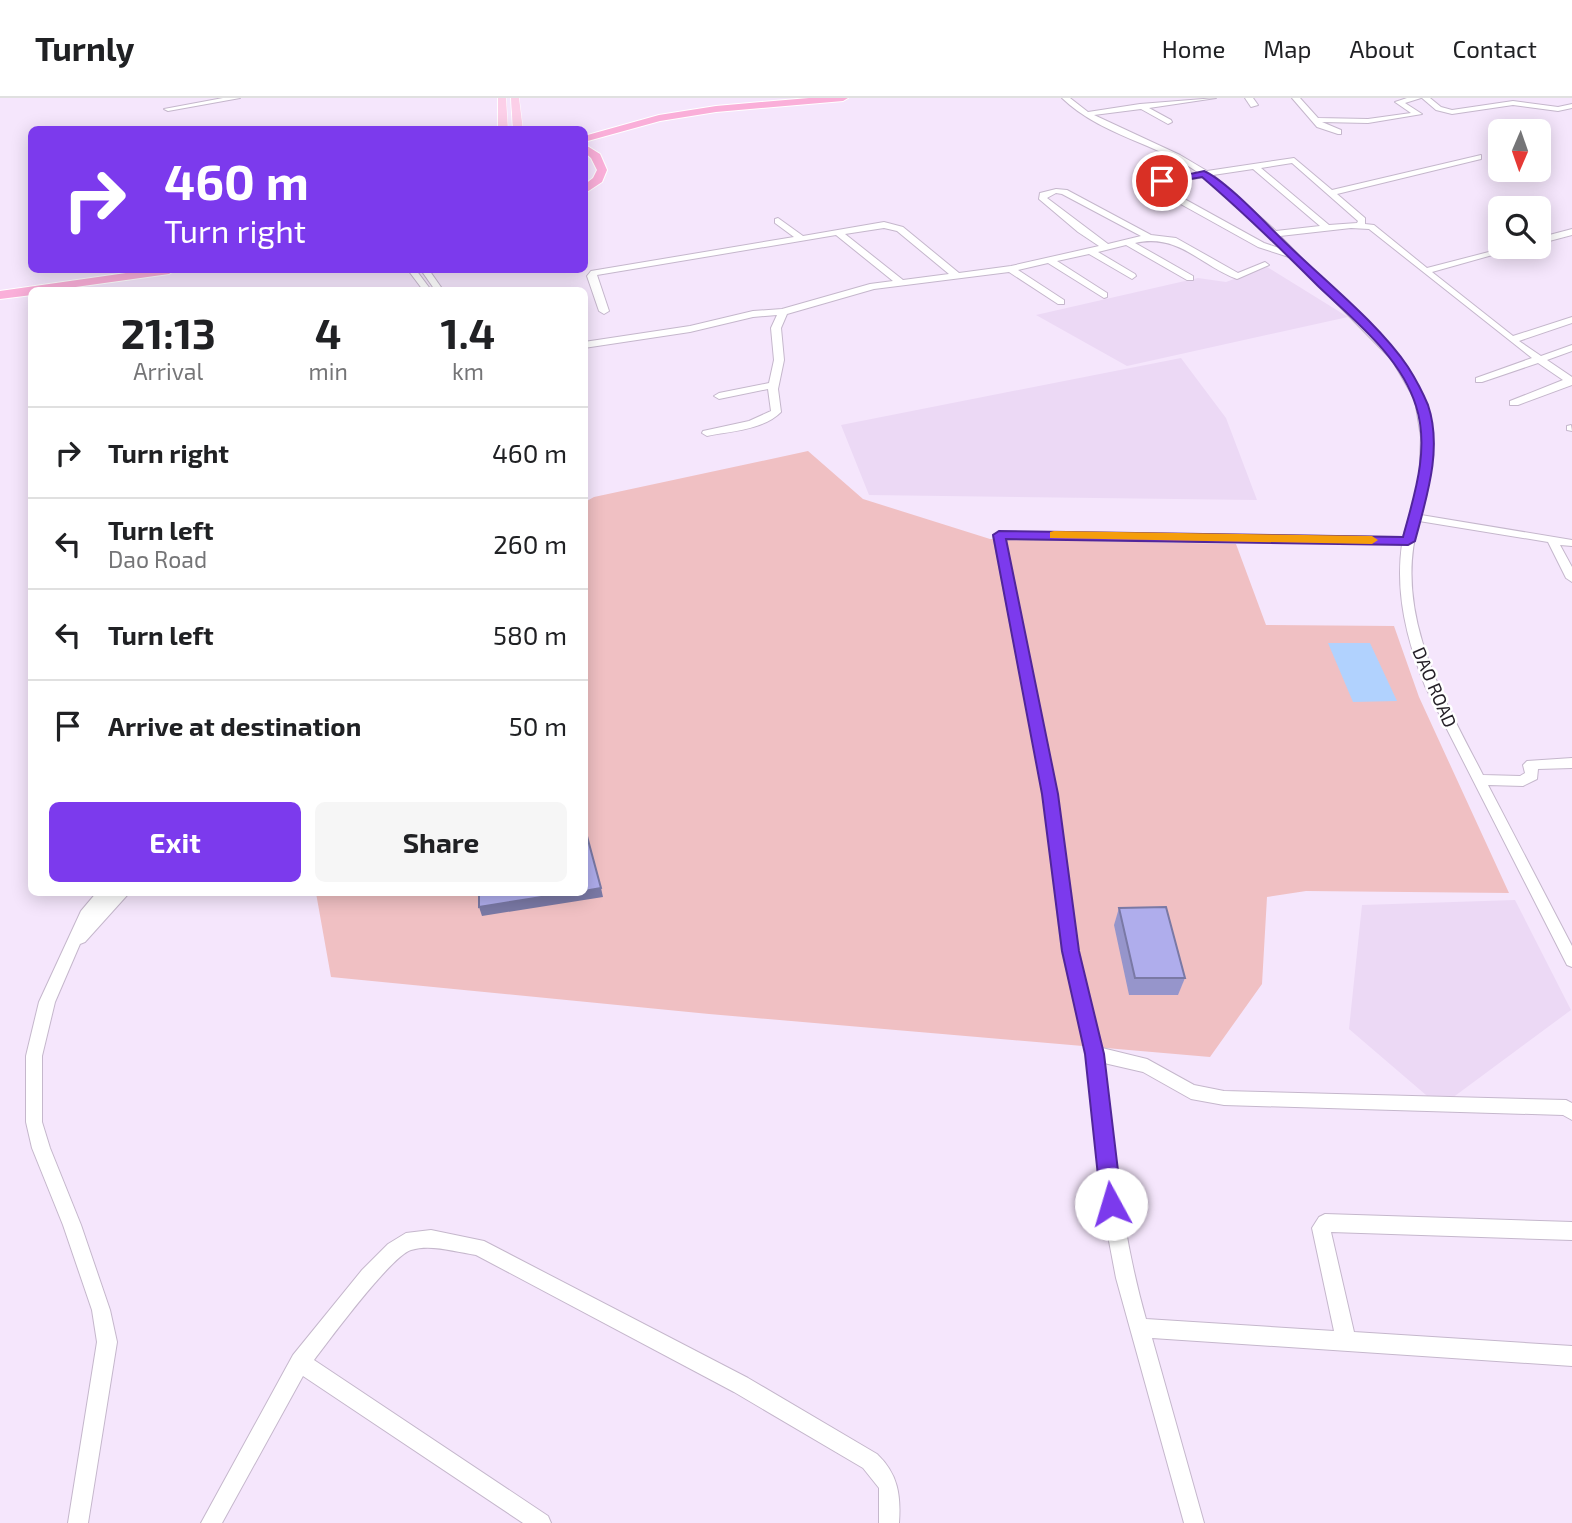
<!DOCTYPE html>
<html lang="en">
<head>
<meta charset="utf-8">
<style>
	:root { --surface:#fff; --page:#f6f6f6; --text:#202124; --muted:#757577; --line:#e0e0e0; --accent:#7c3aed }
	body { margin:0; font-family:"Exo 2",sans-serif; background:var(--page); color:var(--text); height:100vh; display:flex; flex-direction:column; font-size:26px; white-space:nowrap }
	* { box-sizing:border-box; margin:0 }
	p { font-size:23px; color:var(--muted) }
	.icon { flex:none; width:38px; height:38px; fill:none; stroke:currentColor; stroke-width:2; stroke-linecap:round; stroke-linejoin:round }
	.map { position:relative; flex:1; overflow:hidden }
	.side { position:absolute; left:28px; top:189px; width:560px; height:609px; display:flex; flex-direction:column; background:var(--surface); border-radius:10px; box-shadow:0 4px 18px #0003 }
	.side>* { flex:none }
	.guide { position:absolute; left:28px; top:28px; width:560px; height:147px; border-radius:10px; box-shadow:0 4px 18px #0003; background:#7c3aed; color:#fff; overflow:hidden }
	.needle { width:46px; rotate:182deg }
	.controls { position:absolute; left:1488px; top:21px; display:grid; gap:14px }
	.controls a { display:grid; place-items:center; width:63px; height:63px; border-radius:10px; background:var(--surface); box-shadow:0 4px 18px #0003; font-size:35px }
	.pin { position:absolute; display:grid; place-items:center; width:60px; height:60px; color:#fff; margin:-30px; border:4px solid #fff; border-radius:50%; box-shadow:0 2px 7px #0007 }
	.me { position:absolute; width:77px; margin:-38px; rotate:354deg; stroke-linejoin:round; filter:drop-shadow(0 0 5px #0008) }
	.turn { display:flex; align-items:center; gap:24px; height:147px; padding:0 21px; font-size:32px }
	.turn .icon { width:91px; height:91px; stroke-width:2.5 }
	.turn b { display:block; font-size:49px; line-height:60px }
	.eta { display:flex; justify-content:space-evenly; align-items:center; height:119px; text-align:center }
	.eta b { font-size:42px; font-weight:700; line-height:49px }
	.primary-button { display:flex; gap:14px; margin-top:auto; padding:14px 21px }
	.primary-button a { flex:1; height:80px; border-radius:10px; background:var(--accent); color:#fff; font-size:28px; font-weight:700; line-height:80px; text-align:center }
	.primary-button a+a { background:var(--page); color:var(--text) }
	ul { padding:0; list-style:none }
	li { display:flex; align-items:center; gap:21px; height:91px; padding:0 21px; border-top:2px solid var(--line) }
	li div { flex:1 }
	li b { display:block; font-size:26px }
	li em { font-style:normal }
	header { display:flex; align-items:center; gap:42px; box-sizing:border-box; height:98px; padding:0 35px; background:var(--surface); border-bottom:2px solid var(--line) }
	header strong { font-size:33px }
	nav { display:flex; gap:38px; margin-inline-start:auto; font-size:24px }
	.map>svg:first-child { display:block }
</style>
</head>
<body>
<header>
<strong>Turnly</strong>
<nav><a>Home</a><a>Map</a><a>About</a><a>Contact</a></nav>
</header>
<div class="map">
<svg width="1572" height="1425" viewBox="0 0 1572 1425">
	<rect width="100%" height="100%" fill="#f5e6fc"/>
	<!-- built -->
	<g fill="#ecd9f5">
		<path d="M1267 169 1348 219 1127 268 1036 217 1198 180 1226 184Z"/>
		<path d="M1181 260 1226 320 1257 402 869 397 841 327Z"/>
		<path d="M1515 802 1571 912 1440 1009 1349 931 1362 807Z"/>
	</g>
	<!-- green -->
	<path fill="#f0c0c3" d="M808 353 863 401 990 441 1236 446 1266 527 1394 528 1419 599 1509 795 1306 793 1267 799 1262 886 1210 959 709 916 331 879 316 795 584 794 585 404 594 399Z"/>
	<!-- water -->
	<path fill="#b1d2fe" d="M1328 545H1370L1397 603 1353 604Z"/>
	<g fill="none" stroke-linecap="round" stroke-linejoin="round">
		<defs>
			<g id="minor">
				<path d="M223 0H240L168 13 164 11Z"/>
				<path d="M1062 0H1070L1088 14 1140 6 1216 0 1149 10 1171 22 1172 24 1168 26 1141 11 1094 17 1180 57 1207 73 1294 60 1332 92 1481 57V61L1337 96 1365 120V126L1374 127 1427 170 1508 149H1521L1432 174 1513 238 1572 219V225L1519 243 1541 258 1572 247V253L1547 262 1572 279V287L1518 307H1510V303L1563 282 1538 265 1482 284H1476V280L1532 260 1369 131 1351 130 1280 138C1299 157 1317 177 1336 195 1354 213 1374 228 1390 247 1436 298 1441 353 1421 417L1572 442V448L1560 447 1572 469V484L1566 480 1548 444 1419 423C1392 514 1443 599 1483 677L1520 678 1525 675 1523 667 1527 663 1572 660V670L1538 671 1537 681 1523 688 1488 687 1572 848V869L1567 867 1425 588C1407 542 1395 496 1402 446L1005 441 1057 696 1078 854 1102 950 1147 961 1194 987 1224 993 1566 1002 1572 1005V1022L1563 1017 1224 1007 1191 1001 1143 974 1104 965C1114 1052 1122 1137 1146 1221L1334 1233 1312 1130 1319 1119 1325 1116 1572 1124V1142L1331 1134 1354 1234 1572 1248V1268L1152 1240 1204 1425H1184L1116 1180 1102 1106 1087 956 1062 854 1043 696 993 437 999 434 1403 439 1419 387 1421 339 1415 302 1392 262 1292 160 1258 149 1150 89V85L1162 81 1199 75C1156 45 1100 37 1062 0ZM1292 65 1358 123 1357 125 1329 127 1261 70ZM1253 71 1320 128 1276 133 1213 77ZM1204 79 1246 113 1285 152 1264 145 1159 87Z"/>
				<path d="M1245 0H1253L1258 7 1251 9Z"/>
				<path d="M1292 0H1300L1318 20 1368 21 1411 15 1395 4 1407 0H1421L1405 5 1422 16 1368 25 1322 24 1341 32V36H1338L1317 29Z"/>
				<path d="M1422 0H1430L1441 9 1452 12 1513 3 1558 9 1572 6V10L1558 13 1513 7 1452 16 1436 12Z"/>
				<path d="M1056 91 1067 92 1151 137 1176 140 1238 175 1265 164 1269 167 1237 181C1200 167 1178 135 1135 145L1193 178V182H1187L1126 147 1098 154 1135 176 1136 178 1132 181 1089 156 1057 163 1107 195V199L1104 200 1048 165 1018 172 1064 202V206H1058L1009 174 874 191 787 216 781 230 784 262 778 291 781 314C763 332 731 333 707 338L702 335 703 333 749 323 771 313 768 291 719 301 714 298 719 295 769 285 774 262 771 230 777 217 753 219 690 234 584 250V244L690 228 753 213 782 211 870 186 893 183 836 137 597 177 609 213 604 216 599 213 587 178 591 173 794 139 775 125V121L778 120 803 138 884 124 903 129 959 175 1011 168 1099 148 1078 134 1039 101 1040 95ZM1056 95 1062 96 1141 138 1108 146 1047 100ZM884 130 897 133 949 176 903 182 845 136Z"/>
				<path d="M1572 131V137L1538 146V140Z"/>
				<path d="M408 172H416L431 192H423Z"/>
				<path d="M421 172H429L443 192H435Z"/>
				<path d="M1571 327 1572 333 1567 332V328Z"/>
				<path d="M97 794H130L85 844 80 846 55 904 42 958V1024L50 1050 81 1127 110 1212 117 1244 88 1425H68L97 1244 92 1212 63 1127 32 1050 26 1024V958L39 904 81 813Z"/>
				<path d="M431 1132 484 1143 748 1280 877 1356C898 1376 901 1397 899 1425H879V1390L863 1370 734 1294 476 1157C455 1154 432 1146 411 1152 391 1158 330 1241 314 1262L548 1418 551 1425H523L303 1278 222 1425H201L293 1257 362 1172 388 1146 406 1135Z"/>
			</g>
			<g id="major">
				<path d="M498 0H506L508 32H498Z"/>
				<path d="M511 0H519L523 32H513Z"/>
			</g>
			<g id="highway">
				<path d="M809 0H848L843 3 716 14 660 23 584 44V38L659 17 716 8Z"/>
				<path d="M584 46 600 56 607 72 602 84 584 96V87L593 80 597 72 591 60 584 54Z"/>
				<path d="M147 172H175L169 176 54 192H32V197L0 201V193Z"/>
			</g>
		</defs>
		<!-- minor casing -->
		<use href="#minor" stroke="#c5b7cc" stroke-width="2"/>
		<!-- major casing -->
		<use href="#major" stroke="#fff" stroke-width="1"/>
		<!-- highway casing -->
		<use href="#highway" stroke="#fff" stroke-width="2"/>
		<!-- minor -->
		<use href="#minor" fill="#fff" fill-rule="evenodd"/>
		<!-- major -->
		<use href="#major" fill="#fccfe8" fill-rule="evenodd"/>
		<!-- highway -->
		<use href="#highway" fill="#faafd9" fill-rule="evenodd"/>
	</g>
	<!-- wall -->
	<path fill="#9695cb" d="M1119 810 1185 880 1178 897H1129L1114 827Z"/>
	<!-- shaded-wall -->
	<path fill="#7a79a5" d="M601 790 603 799 482 818 479 809 573 794H584V793Z"/>
	<!-- building -->
	<g fill="#afadec" stroke="#7a79a5" stroke-width="2">
		<path d="M584 727 601 790 584 793Z"/>
		<path d="M479 794H573L479 809Z"/>
		<path d="M1166 809 1185 880H1135L1119 810Z"/>
	</g>
	<!-- route -->
	<path fill="#7c3aed" stroke="#51269a" stroke-width="2" d="M1204 73C1227 83 1268 128 1288 147 1326 184 1379 226 1408 269 1415 280 1423 295 1428 307 1443 351 1426 401 1415 443L1408 447 1006 441 1058 696 1079 853 1104 956 1122 1106 1119 1113 1111 1115 1104 1113 1101 1106 1085 956 1062 853 1042 696 993 437 999 433 1403 439C1414 398 1430 351 1416 308 1401 259 1355 223 1319 189 1281 151 1243 114 1202 79L1162 86 1158 83Z"/>
	<!-- slow -->
	<path fill="#f59e0b" d="M1054 433 1372 438 1378 442 1372 446 1050 440V434Z"/>
	<g text-anchor="middle" dominant-baseline="central" stroke-width="5" stroke-linejoin="round" paint-order="stroke">
		<!-- far-street labels -->
		<g font-size="18" fill="#262129" stroke="#fff">
			<text transform="translate(1435 589) rotate(67)">DAO ROAD</text>
		</g>
	</g>
</svg>
<div class="controls">
<a><svg class="needle" viewBox="-14 -14 28 28"><path d="M0-13l5 13h-10z" fill="#e53935"/><path d="M0 13l5-13h-10z" fill="#757577"/></svg></a>
<a><svg class="icon" aria-label="search" viewBox="0 0 24 24"><circle cx="10" cy="10" r="6"/><path d="M15 15l6 6"/></svg></a>
</div>
<div class="pin" style="left:1162px;top:83px;background:#d93025"><svg class="icon" aria-label="arrive" viewBox="0 0 24 24"><path d="M6 21V4h12l-3 4 3 4H6"/></svg></div>
<svg class="me" style="left:1111px;top:1106px" viewBox="-20 -20 40 40"><circle r="19" fill="#fff"/><path d="M0-13L10 11 0 6-10 11z" fill="#7c3aed"/></svg>
<div class="guide">
<div class="turn"><svg class="icon" aria-label="right" viewBox="0 0 24 24"><path d="M7 20v-9h11M14 6l5 5-5 5"/></svg><div><b>460 m</b>Turn right</div></div>
</div>
<section class="side">
<div class="eta">
<div><b>21:13</b><p>Arrival</p></div>
<div><b>4</b><p>min</p></div>
<div><b>1.4</b><p>km</p></div>
</div>
<ul>
<li><svg class="icon" aria-label="right" viewBox="0 0 24 24"><path d="M7 20v-9h11M14 6l5 5-5 5"/></svg><div><b>Turn right</b></div><em>460 m</em></li>
<li><svg class="icon" aria-label="left" viewBox="0 0 24 24"><path d="M17 20v-9H6M10 6l-5 5 5 5"/></svg><div><b>Turn left</b><p>Dao Road</p></div><em>260 m</em></li>
<li><svg class="icon" aria-label="left" viewBox="0 0 24 24"><path d="M17 20v-9H6M10 6l-5 5 5 5"/></svg><div><b>Turn left</b></div><em>580 m</em></li>
<li><svg class="icon" aria-label="arrive" viewBox="0 0 24 24"><path d="M6 21V4h12l-3 4 3 4H6"/></svg><div><b>Arrive at destination</b></div><em>50 m</em></li>
</ul>
<div class="primary-button"><a>Exit</a><a>Share</a></div>
</section>
</div>
</body>
</html>
